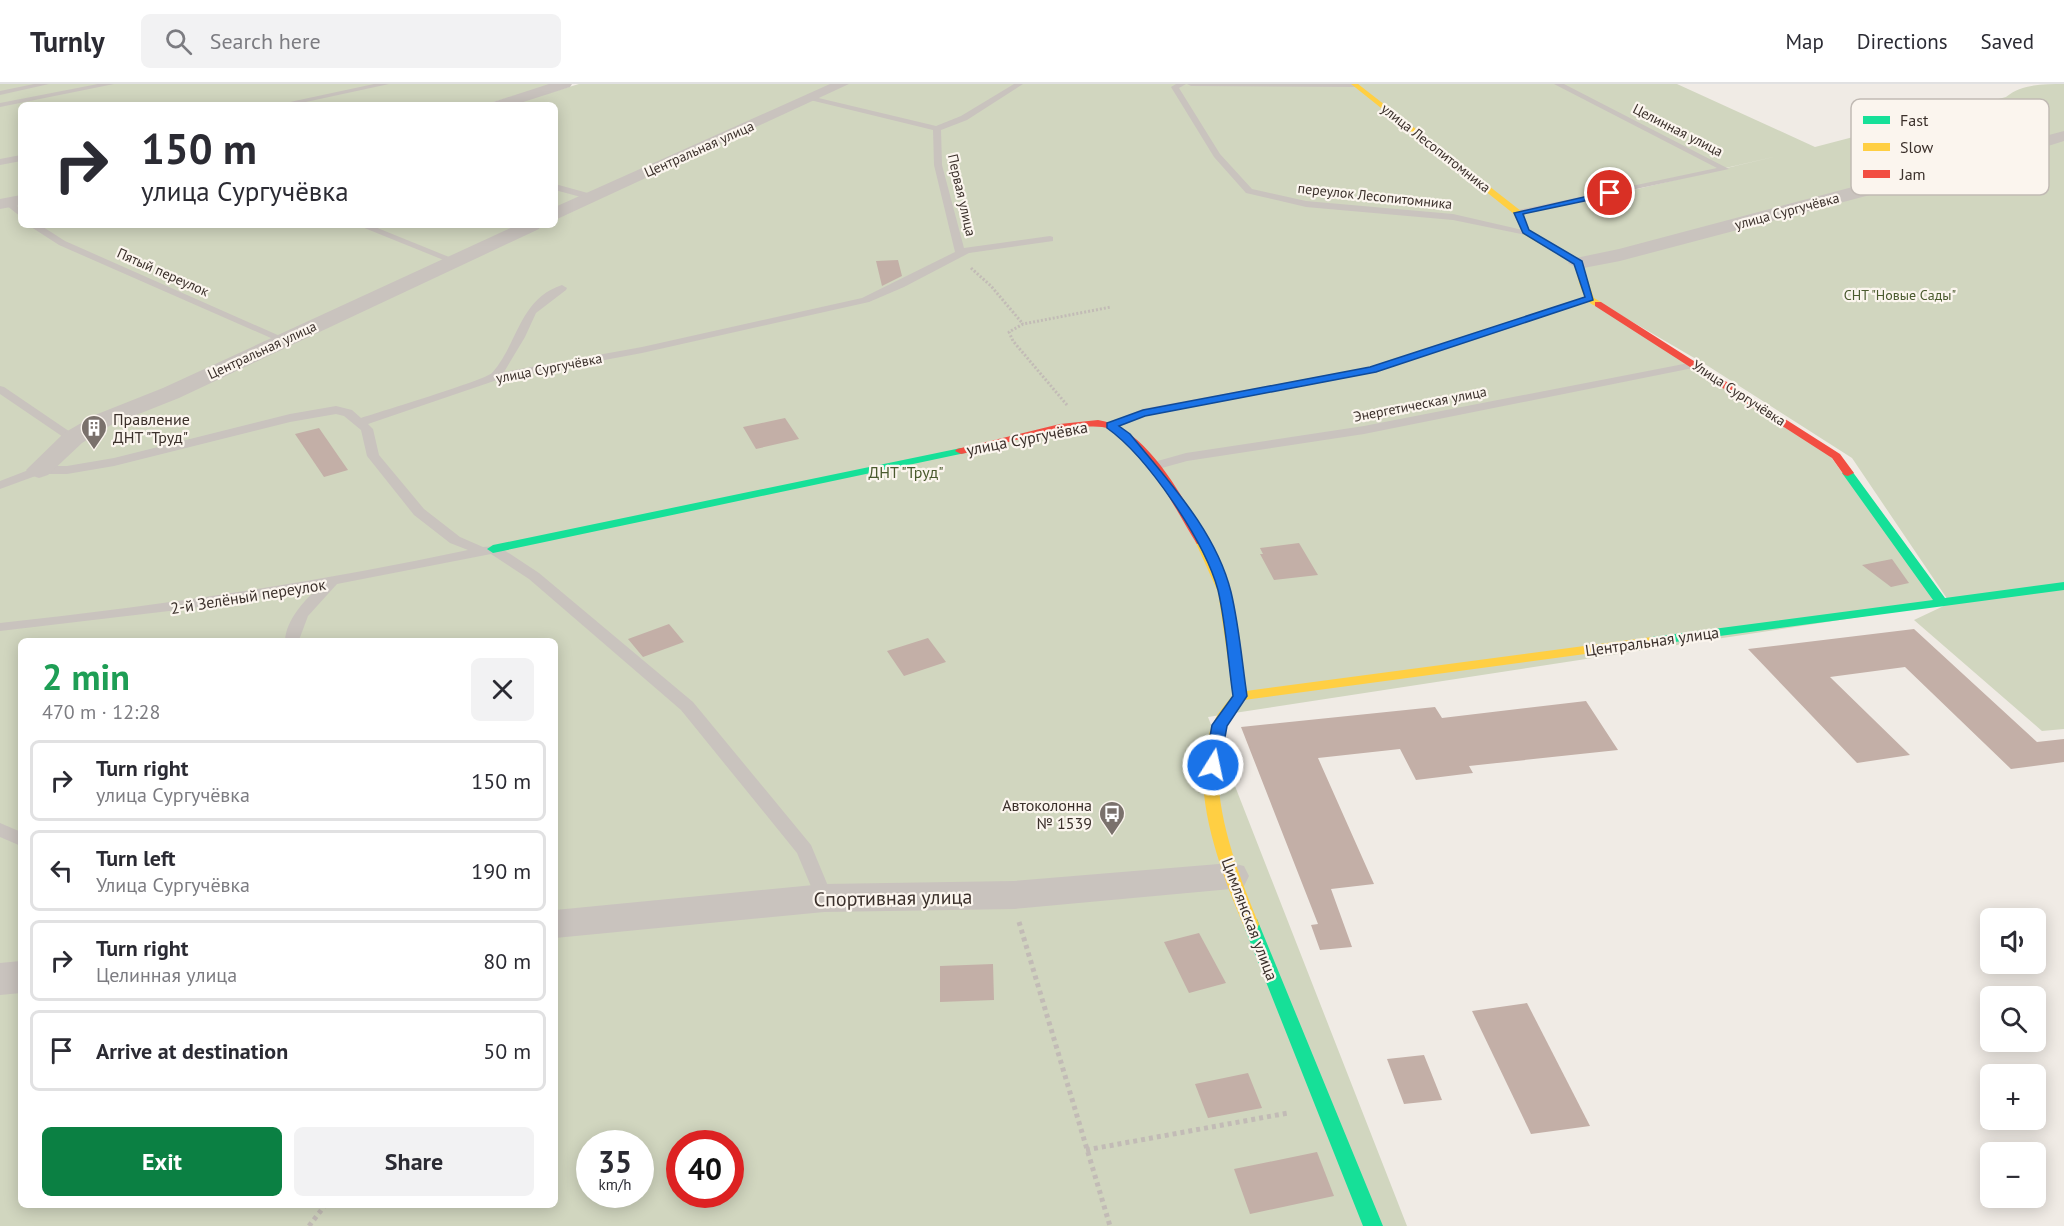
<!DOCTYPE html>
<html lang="en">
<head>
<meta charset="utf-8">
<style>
	:root { --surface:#fff; --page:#f2f2f3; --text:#2b2b33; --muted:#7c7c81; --line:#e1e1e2; --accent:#0b8043 }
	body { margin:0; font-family:"PT Sans",sans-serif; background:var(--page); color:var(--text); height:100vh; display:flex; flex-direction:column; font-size:22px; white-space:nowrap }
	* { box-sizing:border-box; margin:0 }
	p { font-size:20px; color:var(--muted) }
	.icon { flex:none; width:33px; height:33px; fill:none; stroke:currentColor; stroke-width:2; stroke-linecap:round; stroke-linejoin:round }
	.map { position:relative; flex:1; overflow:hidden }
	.sheet { position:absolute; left:18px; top:554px; width:540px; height:570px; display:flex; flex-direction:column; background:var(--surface); border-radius:9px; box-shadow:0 3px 15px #0003 }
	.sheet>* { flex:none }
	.hud { position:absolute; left:18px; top:18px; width:540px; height:126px; border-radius:9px; box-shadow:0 3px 15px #0003; background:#fff; color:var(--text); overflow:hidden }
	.tools { position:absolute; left:1980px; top:824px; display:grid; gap:12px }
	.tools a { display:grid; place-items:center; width:66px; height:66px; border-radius:9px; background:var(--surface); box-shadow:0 3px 15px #0003; font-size:30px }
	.speed { position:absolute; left:576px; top:1046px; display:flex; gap:12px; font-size:30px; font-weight:700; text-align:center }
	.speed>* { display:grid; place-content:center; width:78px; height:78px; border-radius:50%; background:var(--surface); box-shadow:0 3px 15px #0003; line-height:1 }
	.speed small { font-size:15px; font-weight:400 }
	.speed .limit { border:9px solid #d22; background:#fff; color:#111 }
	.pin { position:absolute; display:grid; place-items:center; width:51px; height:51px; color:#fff; margin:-26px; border:3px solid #fff; border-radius:50%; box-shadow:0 2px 6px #0007 }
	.me { position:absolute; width:66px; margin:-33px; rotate:10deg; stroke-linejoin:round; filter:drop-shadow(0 0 4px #0008) }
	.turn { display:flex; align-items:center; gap:21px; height:126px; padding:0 24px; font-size:27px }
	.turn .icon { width:78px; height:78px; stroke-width:2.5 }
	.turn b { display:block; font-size:42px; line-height:51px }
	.round { display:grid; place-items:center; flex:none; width:63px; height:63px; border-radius:9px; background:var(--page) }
	.summary { display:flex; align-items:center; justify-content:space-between; height:102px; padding:0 24px }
	h1 { font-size:36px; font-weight:700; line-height:45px; color:#1e9e55 }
	.cta { display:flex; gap:12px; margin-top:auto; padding:12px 24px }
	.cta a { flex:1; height:69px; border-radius:9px; background:var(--accent); color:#fff; font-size:24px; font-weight:700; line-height:69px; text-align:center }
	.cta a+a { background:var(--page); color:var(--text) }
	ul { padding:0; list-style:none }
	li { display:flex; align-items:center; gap:18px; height:81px; margin:0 12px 9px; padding:0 12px; border:3px solid var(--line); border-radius:9px }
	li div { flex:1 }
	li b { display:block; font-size:22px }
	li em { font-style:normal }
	header { display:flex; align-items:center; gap:36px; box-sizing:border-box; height:84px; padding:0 30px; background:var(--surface); border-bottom:2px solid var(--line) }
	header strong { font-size:28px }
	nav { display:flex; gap:33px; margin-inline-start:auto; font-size:21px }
	.search { width:420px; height:54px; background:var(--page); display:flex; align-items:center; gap:15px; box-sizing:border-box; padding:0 21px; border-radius:9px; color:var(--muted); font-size:22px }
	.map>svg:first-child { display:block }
</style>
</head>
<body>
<header>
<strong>Turnly</strong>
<div class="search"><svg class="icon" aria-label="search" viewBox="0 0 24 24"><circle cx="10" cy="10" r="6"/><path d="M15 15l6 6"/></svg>Search here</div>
<nav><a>Map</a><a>Directions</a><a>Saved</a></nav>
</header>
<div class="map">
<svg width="2064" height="1142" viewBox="0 0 2064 1142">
	<rect width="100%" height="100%" fill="#f0ebe5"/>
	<!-- green -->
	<g fill="#d1d6bf" fill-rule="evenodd">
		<path d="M0 0H556L483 21H21V114L0 118Z"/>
		<path d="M579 0H1677L1815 63 2006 13C2022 0 2043 0 2064 0V645L2042 647 1914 536 1950 519 1852 374 1708 282 1600 219 1828 369 1938 521 1208 633 1407 1142H0V124L21 120V141H555V21H509ZM1782 71 1573 120V119ZM21 556H555V1120H21ZM590 1059H640V1110H590ZM680 1059H730V1110H680Z"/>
	</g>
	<!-- building -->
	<g fill="#c3afa7">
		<path d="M898 176 902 192 882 202 876 177Z"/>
		<path d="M785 334 799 355 756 365 743 343Z"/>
		<path d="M319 344 348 386 324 393 295 350Z"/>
		<path d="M1299 459 1318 491 1274 496 1260 470H1263L1260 464Z"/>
		<path d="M1892 475 1909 499 1891 503 1862 481Z"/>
		<path d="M669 540 684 558 643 573 628 555Z"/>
		<path d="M1914 545 2037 658 2064 655V678L2011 685 1905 583 1830 593 1910 671 1857 679 1748 565Z"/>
		<path d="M928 554 946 578 904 592 887 567Z"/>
		<path d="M1586 617 1618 666 1469 682 1473 689 1416 696 1400 665 1318 674 1374 800 1331 805 1352 863 1320 866 1311 841 1318 840 1241 643 1435 623 1442 634Z"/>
		<path d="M1199 849 1226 899 1189 909 1164 858Z"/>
		<path d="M993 880 994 916 940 918V882Z"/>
		<path d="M1527 919 1590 1042 1531 1050 1472 927Z"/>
		<path d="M1424 971 1442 1016 1404 1020 1387 975Z"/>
		<path d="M1248 989 1262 1024 1208 1034 1195 1000Z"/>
		<path d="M1317 1068 1334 1112 1250 1130 1234 1085Z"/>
	</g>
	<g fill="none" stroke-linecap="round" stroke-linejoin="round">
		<!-- path-far1 -->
		<g stroke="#c2bbb6" stroke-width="3" stroke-dasharray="2 2" stroke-linecap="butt">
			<path d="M971 184 991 202 1023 240"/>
			<path d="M1067 321 1013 257 1009 248 1023 240 1111 223"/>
		</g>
		<!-- path -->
		<g stroke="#c2bbb6" stroke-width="5" stroke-dasharray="4 4" stroke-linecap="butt">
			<path d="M1019 838 1110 1142"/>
			<path d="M1086 1066 1288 1029"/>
			<path d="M309 1142 326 1120"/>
		</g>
		<!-- lane -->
		<g fill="#c9c3be" fill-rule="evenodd">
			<path d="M34 0H49L0 11V7Z"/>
			<path d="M98 0H114L0 23V19Z"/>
			<path d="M374 0H389L292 21H276Z"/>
			<path d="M1014 0H1023L967 36 941 46 942 81 964 164 1050 152 1053 153V157L969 169 904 203 869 218 642 269 497 296 368 340 373 345 379 371 424 425 460 453 483 463 498 462 539 489 693 618 811 761 833 814 830 819 824 821 818 819 797 769 681 626 529 495 491 470 337 500 308 532 299 556H285C287 535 303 518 318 504L186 525 0 547V539C157 522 313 499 468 466L450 459 414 431 367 372 361 346 344 332 336 330 290 338 114 382 67 390H41L0 405V397L39 382H67L114 374 290 330 336 322 352 326 361 334C379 328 485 296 492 289 518 260 519 215 562 201L567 204 566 206 536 229 525 253 504 288 642 263 862 214 955 168 934 81 933 46 810 16V12L936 42 961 32Z"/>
			<path d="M1176 0H1186L1179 4 1220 70 1252 105 1306 117 1453 130 1531 148 1526 151 1453 136 1306 123 1246 109 1214 73 1171 3Z"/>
			<path d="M1187 0H1358L1359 1 1355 3 1191 2Z"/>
			<path d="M1554 0H1564L1729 85 1515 131V127L1518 126 1717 84Z"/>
			<path d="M21 71V77L0 81V75Z"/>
			<path d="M555 100 595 111 596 113 592 116 555 106Z"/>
			<path d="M9 116 21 125V133L6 121 4 119Z"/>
			<path d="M28 141H40L65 157 289 256 280 258 59 161Z"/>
			<path d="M357 141H370L459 177 451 179Z"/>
			<path d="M1586 213 1595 215 1376 288 1145 332 1111 346 1105 342 1142 325 1370 283Z"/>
			<path d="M1694 278 1700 281 1698 283 1364 350 1187 377 1151 387 1145 383 1147 380 1186 369 1364 342Z"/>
			<path d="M0 302 4 303 79 354 77 357H69L0 310Z"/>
			<path d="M0 739 21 748V762L0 753Z"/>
		</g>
		<!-- street -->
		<g fill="#c9c3be" fill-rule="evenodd">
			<path d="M549 0H572L570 3 514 21H490L493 18Z"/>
			<path d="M830 0H849L555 136V123Z"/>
			<path d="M2064 47V57L2010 74 1620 177 1578 185 1568 179 1571 175 1619 165Z"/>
			<path d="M21 111V121L0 125V115Z"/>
			<path d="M517 141H541L539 145 179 314 111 341 82 359 48 391 39 394 30 391 26 386 64 349 95 331 163 304Z"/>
			<path d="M1231 779 1244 782 1249 792 1244 802 1231 805 1014 825 824 828 555 854V826L824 800 1014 797Z"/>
			<path d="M21 877V909L0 911V879Z"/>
		</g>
		<!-- fast -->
		<g fill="#16e098" fill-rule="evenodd">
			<path d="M961 364 967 367 965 369 493 469 487 465 493 461Z"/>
			<path d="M1848 386 1852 387 1945 514 2064 498V506L1652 561 1647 560 1645 557 1652 553 1933 516 1842 389Z"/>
			<path d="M1251 834 1257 835 1259 840 1383 1142H1363L1243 840 1245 835Z"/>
		</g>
		<!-- slow -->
		<g fill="#ffcf43" fill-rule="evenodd">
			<path d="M1351 0H1358L1521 127 1530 147 1581 177 1594 214 1601 218V222C1582 224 1579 195 1574 180L1523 150 1514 130Z"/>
			<path d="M1201 453 1207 457 1230 508 1246 607 1652 553 1659 557 1652 561 1244 616C1239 623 1231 630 1228 638 1201 697 1236 785 1259 840L1257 845 1251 846 1245 845 1243 840C1220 785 1185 696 1214 638 1218 628 1226 620 1233 611L1218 508 1195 457Z"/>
		</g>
		<!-- jam -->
		<g fill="#f24e42" fill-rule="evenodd">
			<path d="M1595 218H1601L1840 370 1854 389 1848 392 1844 391 1832 374 1595 222Z"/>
			<path d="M1098 336C1147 343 1185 417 1207 457L1205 460H1197C1175 426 1146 362 1109 345 1084 334 990 364 961 370L955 367 957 365 1060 340Z"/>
		</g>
	</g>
	<!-- route -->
	<path fill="#1a73e8" stroke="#114b97" stroke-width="1.5" d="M1610 107 1613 111 1523 130 1529 146 1582 177 1593 216 1376 288 1145 332 1119 342 1130 350C1168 397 1216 447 1231 508 1239 541 1242 578 1247 612L1227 642 1220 681 1218 684H1207L1205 681 1212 641 1233 612C1228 577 1226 540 1218 506 1205 458 1148 373 1107 344V339L1143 326 1370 283 1585 213 1574 180 1523 149 1514 129Z"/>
	<!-- icons -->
	<defs>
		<symbol id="building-pin" viewBox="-11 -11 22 30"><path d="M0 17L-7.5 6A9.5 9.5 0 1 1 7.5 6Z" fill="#7a716c" stroke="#fbf5ee"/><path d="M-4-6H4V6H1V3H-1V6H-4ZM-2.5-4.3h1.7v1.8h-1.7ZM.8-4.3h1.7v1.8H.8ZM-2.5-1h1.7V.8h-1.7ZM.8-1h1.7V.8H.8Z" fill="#fff"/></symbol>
		<symbol id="bus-pin" viewBox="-11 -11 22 30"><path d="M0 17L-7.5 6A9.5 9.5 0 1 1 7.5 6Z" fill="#7a716c" stroke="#fbf5ee"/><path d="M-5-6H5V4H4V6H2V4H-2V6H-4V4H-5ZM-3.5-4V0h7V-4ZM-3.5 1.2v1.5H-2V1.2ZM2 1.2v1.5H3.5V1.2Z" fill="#fff"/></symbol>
	</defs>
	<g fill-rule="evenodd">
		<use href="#building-pin" x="79" y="329" width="30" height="40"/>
		<use href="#bus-pin" x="1097" y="715" width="30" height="40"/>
	</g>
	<g text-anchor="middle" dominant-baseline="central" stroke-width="4.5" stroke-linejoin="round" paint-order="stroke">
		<!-- far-street labels -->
		<g font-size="14" fill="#3b302b" stroke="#fbf5ee">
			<text transform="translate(1678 46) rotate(27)">Целинная улица</text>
			<text transform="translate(1436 64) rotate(38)">улица Лесопитомника</text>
			<text transform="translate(699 65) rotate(-24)">Центральная улица</text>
			<text transform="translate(962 111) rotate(77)">Первая улица</text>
			<text transform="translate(1375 112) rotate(6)">переулок Лесопитомника</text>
			<text transform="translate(1787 127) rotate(-15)">улица Сургучёвка</text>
			<text transform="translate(163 188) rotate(24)">Пятый переулок</text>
			<text transform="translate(262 266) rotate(-25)">Центральная улица</text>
			<text transform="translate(549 284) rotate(-11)">улица Сургучёвка</text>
			<text transform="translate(1739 309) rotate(33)">Улица Сургучёвка</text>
			<text transform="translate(1420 320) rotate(-11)">Энергетическая улица</text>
		</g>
		<!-- far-park labels -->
		<g font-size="14" fill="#4a5a2e" stroke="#fbf5ee">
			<text x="1900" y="211">СНТ "Новые Сады"</text>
		</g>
		<!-- poi labels -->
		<g font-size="16" fill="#3b302b" stroke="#fbf5ee" text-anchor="start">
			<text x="113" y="335">Правление<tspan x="113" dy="18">ДНТ "Труд"</tspan></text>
			<text x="1092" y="721" text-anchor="end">Автоколонна<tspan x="1092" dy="18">№ 1539</tspan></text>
		</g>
		<!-- street labels -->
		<g font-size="16" fill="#3b302b" stroke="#fbf5ee">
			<text transform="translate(1027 354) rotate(-11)">улица Сургучёвка</text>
			<text transform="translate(248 512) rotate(-9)">2-й Зелёный переулок</text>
			<text transform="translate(1652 557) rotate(-8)">Центральная улица</text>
			<text transform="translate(1250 835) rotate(69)">Цимлянская улица</text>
		</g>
		<!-- park labels -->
		<g font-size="16" fill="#4a5a2e" stroke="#fbf5ee">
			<text x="906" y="388">ДНТ "Труд"</text>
		</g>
		<!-- near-street labels -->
		<g font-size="20" fill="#3b302b" stroke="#fbf5ee">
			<text transform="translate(893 814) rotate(-1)">Спортивная улица</text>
		</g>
	</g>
	<!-- legend -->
	<rect x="1851" y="15" width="198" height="96" rx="9" fill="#fbf5ee" stroke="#c1bab4" stroke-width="1.5"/>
	<rect x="1863" y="32" width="27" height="8" fill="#16e098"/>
	<rect x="1863" y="59" width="27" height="8" fill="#ffcf43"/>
	<rect x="1863" y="86" width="27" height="8" fill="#f24e42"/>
	<g font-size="16" fill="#3b302b">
		<text x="1900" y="42">Fast</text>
		<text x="1900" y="69">Slow</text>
		<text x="1900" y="96">Jam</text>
	</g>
</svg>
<div class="tools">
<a><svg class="icon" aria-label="sound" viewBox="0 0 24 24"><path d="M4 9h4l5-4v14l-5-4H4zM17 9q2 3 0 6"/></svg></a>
<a><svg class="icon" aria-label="search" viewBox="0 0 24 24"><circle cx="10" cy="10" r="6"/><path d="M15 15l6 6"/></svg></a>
<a>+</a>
<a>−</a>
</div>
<div class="speed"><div>35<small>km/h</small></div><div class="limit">40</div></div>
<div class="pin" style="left:1610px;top:109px;background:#d93025"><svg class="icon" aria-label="arrive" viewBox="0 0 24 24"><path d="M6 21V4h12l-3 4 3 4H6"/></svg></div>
<svg class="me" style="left:1213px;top:681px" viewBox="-20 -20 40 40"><circle r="17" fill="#1a73e8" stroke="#fff" stroke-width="3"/><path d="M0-11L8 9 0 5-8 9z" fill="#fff"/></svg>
<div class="hud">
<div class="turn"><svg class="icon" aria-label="right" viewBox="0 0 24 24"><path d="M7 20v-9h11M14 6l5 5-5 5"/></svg><div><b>150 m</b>улица Сургучёвка</div></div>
</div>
<section class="sheet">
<div class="summary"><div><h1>2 min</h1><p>470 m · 12:28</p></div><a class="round"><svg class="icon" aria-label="close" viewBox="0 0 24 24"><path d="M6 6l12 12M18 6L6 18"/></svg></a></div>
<ul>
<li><svg class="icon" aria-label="right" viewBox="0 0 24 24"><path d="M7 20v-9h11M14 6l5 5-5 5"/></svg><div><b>Turn right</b><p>улица Сургучёвка</p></div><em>150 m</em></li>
<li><svg class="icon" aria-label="left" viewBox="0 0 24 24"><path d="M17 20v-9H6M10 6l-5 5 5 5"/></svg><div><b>Turn left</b><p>Улица Сургучёвка</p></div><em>190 m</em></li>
<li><svg class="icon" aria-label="right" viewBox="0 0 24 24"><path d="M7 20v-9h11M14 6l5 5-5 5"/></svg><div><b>Turn right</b><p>Целинная улица</p></div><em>80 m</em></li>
<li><svg class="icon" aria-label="arrive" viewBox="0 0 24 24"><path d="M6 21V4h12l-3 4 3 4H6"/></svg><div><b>Arrive at destination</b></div><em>50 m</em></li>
</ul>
<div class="cta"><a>Exit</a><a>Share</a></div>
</section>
</div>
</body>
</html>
